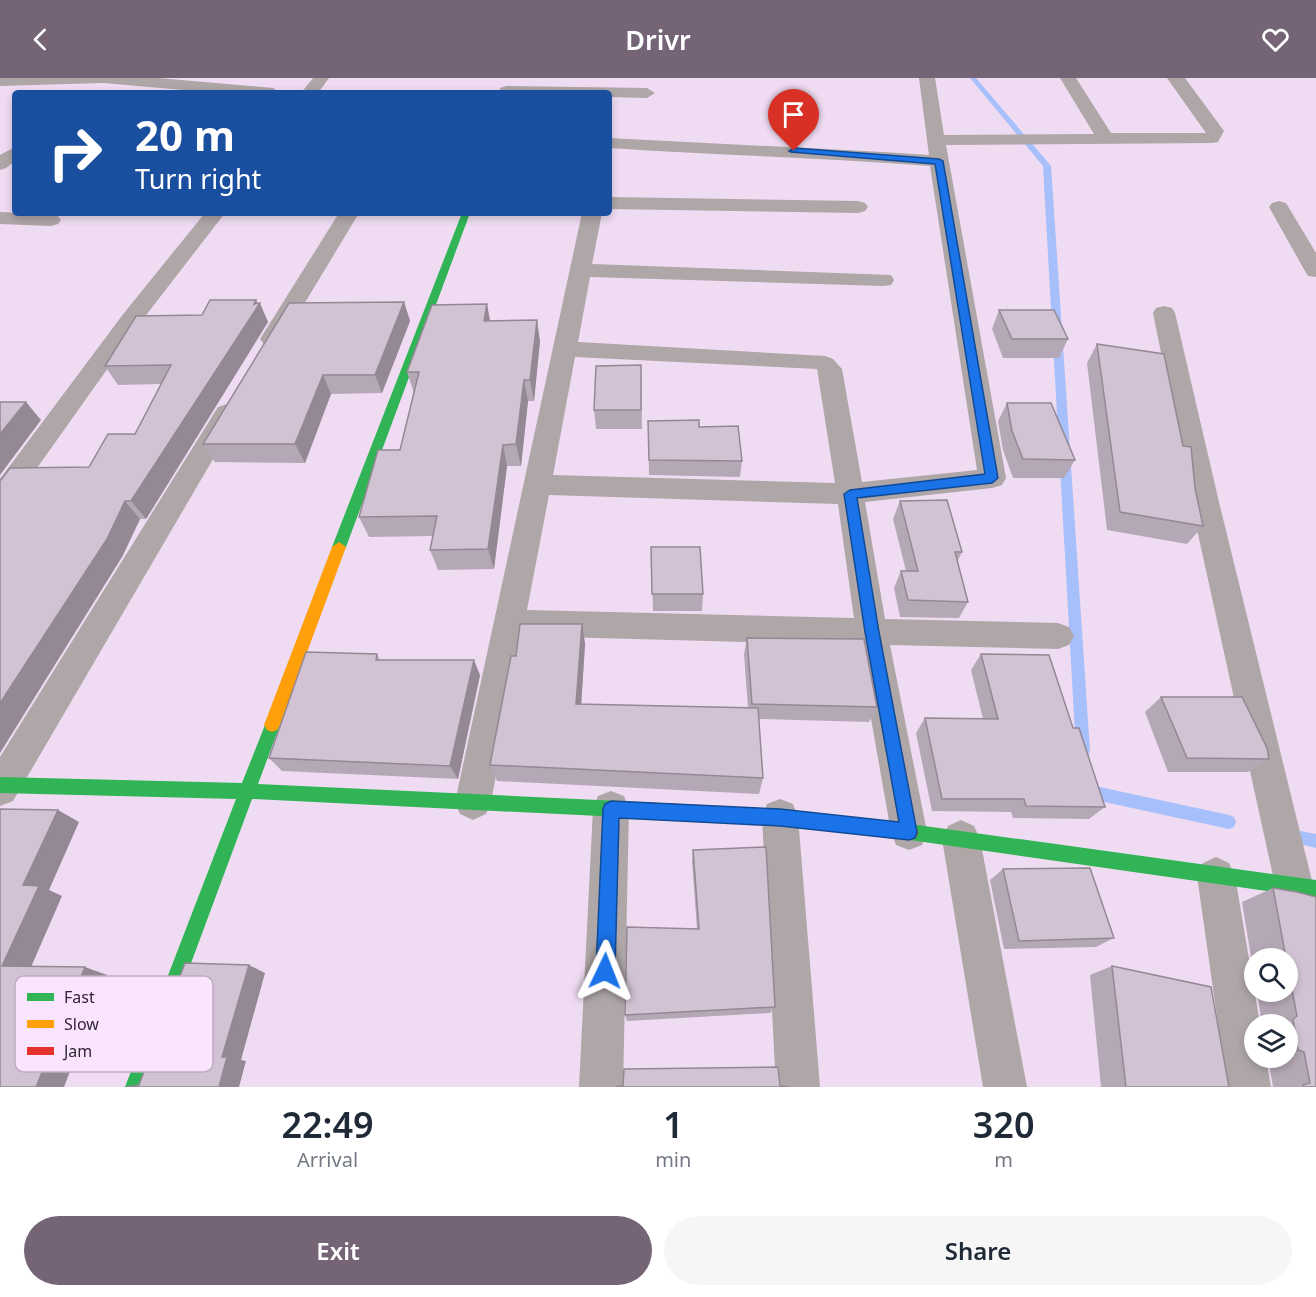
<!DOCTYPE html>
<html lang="en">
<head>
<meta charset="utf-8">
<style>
	:root { --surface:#fff; --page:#f6f6f7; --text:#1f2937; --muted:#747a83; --accent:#746476 }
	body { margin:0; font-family:"Noto Sans",sans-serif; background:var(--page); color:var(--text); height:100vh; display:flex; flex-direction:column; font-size:22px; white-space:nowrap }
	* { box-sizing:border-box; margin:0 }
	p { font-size:20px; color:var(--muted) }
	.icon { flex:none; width:33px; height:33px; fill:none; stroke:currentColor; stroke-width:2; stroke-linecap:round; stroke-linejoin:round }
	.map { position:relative; height:1009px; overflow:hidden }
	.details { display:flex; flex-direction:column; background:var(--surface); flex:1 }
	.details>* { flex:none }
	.guide { position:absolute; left:12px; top:12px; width:600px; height:126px; border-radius:6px; box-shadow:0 3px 9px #0003; background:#1a4fa0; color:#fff; overflow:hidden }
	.fabs { position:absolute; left:1244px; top:870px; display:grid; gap:12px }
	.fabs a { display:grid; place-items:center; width:54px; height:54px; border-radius:50%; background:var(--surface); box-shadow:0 3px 9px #0003; font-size:30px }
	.pin { position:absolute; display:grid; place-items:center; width:51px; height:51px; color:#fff; margin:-62px -26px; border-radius:50% 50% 50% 0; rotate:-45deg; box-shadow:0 0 6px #0007 }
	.pin .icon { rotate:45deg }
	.me { position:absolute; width:66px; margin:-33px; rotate:2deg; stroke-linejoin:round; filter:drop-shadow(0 0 4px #0008) }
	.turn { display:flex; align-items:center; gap:21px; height:126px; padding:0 24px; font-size:27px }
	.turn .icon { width:78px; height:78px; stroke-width:2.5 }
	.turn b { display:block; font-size:42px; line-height:51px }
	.eta { display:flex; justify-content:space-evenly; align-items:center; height:102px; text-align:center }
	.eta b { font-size:36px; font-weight:600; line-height:42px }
	.button { display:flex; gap:12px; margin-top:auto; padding:12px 24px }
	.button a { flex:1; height:69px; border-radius:36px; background:var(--accent); color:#fff; font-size:24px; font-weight:600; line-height:69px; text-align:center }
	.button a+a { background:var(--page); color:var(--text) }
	header { display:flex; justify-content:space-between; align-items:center; height:78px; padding:0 24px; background:var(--accent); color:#fff; font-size:27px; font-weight:600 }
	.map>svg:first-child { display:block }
</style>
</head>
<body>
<header><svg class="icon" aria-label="back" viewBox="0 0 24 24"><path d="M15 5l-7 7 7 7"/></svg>Drivr<svg class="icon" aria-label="heart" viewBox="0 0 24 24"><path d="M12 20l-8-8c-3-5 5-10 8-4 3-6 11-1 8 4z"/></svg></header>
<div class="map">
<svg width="1316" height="1009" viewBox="0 0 1316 1009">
	<rect width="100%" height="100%" fill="#efdcf2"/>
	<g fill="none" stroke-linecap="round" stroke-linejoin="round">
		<!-- stream -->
		<g fill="#a7bffa" fill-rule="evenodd">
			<path d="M970 0H976L1051 88 1090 673 1088 678 1083 679 1078 678 1076 673 1043 88Z"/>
			<path d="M1086 706 1229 737 1234 739 1236 744 1234 749 1229 751 1086 720 1081 718 1079 713 1081 708Z"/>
			<path d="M1301 753 1316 756V770L1296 765 1294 760 1296 755Z"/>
		</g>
		<!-- street -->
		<g fill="#aea6a7" fill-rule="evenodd">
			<path d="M0 0H158L273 10 281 15H218L103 5 0 8Z"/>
			<path d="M313 0H329L318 15H301Z"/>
			<path d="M919 0H935L944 57 1094 56 1060 0H1076L1111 55H1206L1167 0H1185L1224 53 1218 64 1212 65 946 67 1006 400 1002 407 992 410 865 424 885 541 1058 545 1069 549 1074 558 1069 567 1058 571 890 567 927 754 922 767 909 772 896 767 891 754 858 567 522 558 491 724 486 736 473 742 460 736 455 724 582 135H602L592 186 891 197 894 202 891 207 883 208 590 199 578 264 825 278 833 281 842 291 862 404 977 392 930 88C823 80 716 77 609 70V60C716 66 822 70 929 77ZM575 279 817 291 835 405 553 397ZM549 417 838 426 854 540 527 532Z"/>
			<path d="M506 8 647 10 655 15 647 20 609 19V15H499L500 10Z"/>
			<path d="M15 69V83L6 90 0 92V77Z"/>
			<path d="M609 119 858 123 865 125 868 129 865 133 858 135 609 131Z"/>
			<path d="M1279 123 1286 125 1316 175V199L1308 198 1305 193 1269 129 1272 125Z"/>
			<path d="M0 134 51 136 58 138 61 142 58 146 51 148 0 146Z"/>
			<path d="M205 135H225L140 245 10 428 0 431V401L124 235Z"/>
			<path d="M339 135H359L280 266 272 268 264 266 260 261Z"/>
			<path d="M1164 228 1172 230 1175 235 1219 424 1313 807 1308 821 1294 826 1280 821 1275 807 1191 424 1153 235 1156 230Z"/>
			<path d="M227 326 236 329 240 335 13 723 0 728V679L218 329Z"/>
			<path d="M611 713 624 718 629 731 623 1009H579L593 731 598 718Z"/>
			<path d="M780 721 793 726 798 739 820 1009H776L762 739 767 726Z"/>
			<path d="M961 742 974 748 980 761 1027 1009H983L942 761 948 748Z"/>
			<path d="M1216 779 1229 785 1235 798 1260 946H1254V980H1266L1271 1009H1227L1197 798 1203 785Z"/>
		</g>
		<!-- fast -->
		<g fill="#30b455" fill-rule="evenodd">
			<path d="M462 135H470L346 469 344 473H334L332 469Z"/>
			<path d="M272 640 277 642 280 647 258 706 640 724 646 726 648 732 646 738 640 740 252 721 145 1009H125L236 721 0 715V699L242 705 267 642Z"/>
			<path d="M910 746 1316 802V820L910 762 904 760 902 754 904 748Z"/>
		</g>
		<!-- slow -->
		<path fill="#ff9f0a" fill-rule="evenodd" d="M339 464 346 469 280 647 277 652 272 654 267 652 264 647 332 469Z"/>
		<!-- jam -->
		<path fill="#e5322d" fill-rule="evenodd" d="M640 724 780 731 910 746 916 748 918 754 916 760 910 762 780 747 640 740 634 738 632 732 634 726Z"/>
	</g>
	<!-- wall -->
	<g fill="#b5a8b6">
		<path d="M256 222 268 244 146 441H140L122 479 89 389 135 356 161 306 118 307 105 288 202 237Z"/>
		<path d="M404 224 410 243 382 315 331 316 305 385 215 384 203 366Z"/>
		<path d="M999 232 1068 261 1059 280H1003L992 251Z"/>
		<path d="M490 242 540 263 534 323H528L521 388H507L494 491 438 492 430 472 433 458 369 459 359 439 400 372 414 315 407 294Z"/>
		<path d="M1097 266 1183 368 1195 410 1203 448 1187 466 1107 452 1087 285Z"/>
		<path d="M641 287 642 351H596L594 332Z"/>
		<path d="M1007 325 1075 382 1064 400H1013L1003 372 998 343Z"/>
		<path d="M648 343 699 349 742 383 740 399 649 397Z"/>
		<path d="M900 423 962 474 957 484 968 524 959 540 900 539 894 510 901 493H906L893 441Z"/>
		<path d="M651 469 703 516 702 533H653Z"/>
		<path d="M582 546 585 566 581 627 748 630 744 576 747 560 877 629 869 644 759 641 763 700 759 716 497 703 490 687 516 578Z"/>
		<path d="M377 576 380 582 480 597 458 701 282 693 269 680Z"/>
		<path d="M981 576 1073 650 1105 729 1089 741 1013 740 1011 734 932 733 916 655 925 640 983 641 971 592Z"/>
		<path d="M1161 619 1269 681 1248 694H1168L1145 634Z"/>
		<path d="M693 772 775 929 770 935 627 943 625 937 697 851 692 783Z"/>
		<path d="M1003 791 1114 860 1096 869 1004 871 990 802Z"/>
		<path d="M1273 810 1316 1009H1272H1273L1268 980H1287V946H1261H1262L1257 914H1287V880H1254V897L1242 824Z"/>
		<path d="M1112 888 1229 1009H1101L1090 897Z"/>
	</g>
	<!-- shaded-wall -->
	<g fill="#938894">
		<path d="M256 222 258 227 260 225 268 244 146 441 131 423Z"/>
		<path d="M404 224 410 243 382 315 375 297Z"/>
		<path d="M487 226 491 248 484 243Z"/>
		<path d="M537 242 540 263 534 323 530 302Z"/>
		<path d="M323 297 331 316 305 385 295 366Z"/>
		<path d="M524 302 528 323 521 388 516 366Z"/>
		<path d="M26 324 41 342 0 397V356Z"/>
		<path d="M503 367 507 388 494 491 488 471Z"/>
		<path d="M125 423 140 441 122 479 0 675V625Z"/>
		<path d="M582 546 585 566 580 645 576 626Z"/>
		<path d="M474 582 480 597 458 701 450 688Z"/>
		<path d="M58 732 79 744 49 812 62 818 28 896 2 888 23 807Z"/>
		<path d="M249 887 265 895 241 982 246 983 239 1009H219L222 979Z"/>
		<path d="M85 889 107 897 64 1009H36Z"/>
	</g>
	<!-- building -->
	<g fill="#d2c3d4" stroke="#938894" stroke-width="1.5">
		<path d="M210 222H256L254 226 260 225 131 423H125L107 461 0 625V403L10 390 89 389 108 356H135L171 287 105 288 136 238 202 237Z"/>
		<path d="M404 224 375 297H323L295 366H203L289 225Z"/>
		<path d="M487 226 484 243 537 242 530 302H524L516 366 503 367 488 471 430 472 437 438 359 439 378 372H400L419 294H407L432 227Z"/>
		<path d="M999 232H1054L1068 261H1012Z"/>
		<path d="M1097 266 1164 276 1183 368 1191 369 1195 410 1203 448 1120 434Z"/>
		<path d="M641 287V332H594L596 288Z"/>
		<path d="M0 324H26L0 356Z"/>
		<path d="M1007 325H1051L1075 382 1023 381 1012 353Z"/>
		<path d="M699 342V349L738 348 742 383 649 382 648 343Z"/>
		<path d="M947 422 962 474H955L968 524 908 522 901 493H918L900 423Z"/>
		<path d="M651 469H700L703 516H652Z"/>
		<path d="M520 546H582L576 626 758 630 763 700 490 687 511 578H516Z"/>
		<path d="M747 560 864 561 877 629 752 626Z"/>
		<path d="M306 574 377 576 376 582H474L450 688 269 680Z"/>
		<path d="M981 576 1049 577 1073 650H1079L1105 729 1026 728 1024 721H942L925 640 998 641Z"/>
		<path d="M1161 619H1242L1267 670 1269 681 1187 680Z"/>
		<path d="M0 731 58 732 23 807 39 808 2 888 85 889 36 1009H0Z"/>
		<path d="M766 769 775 929 625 937 627 849 699 851 693 772Z"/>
		<path d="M1090 790 1114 860 1019 863 1003 791Z"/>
		<path d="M1273 810 1297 814 1316 819V1009H1304L1303 1007 1310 1005 1304 974 1298 972 1293 941 1297 938 1287 885V880H1286Z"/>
		<path d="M185 885 249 887 222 979H227L219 1009H126L139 1007Z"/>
		<path d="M1112 888 1211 909 1229 1009H1126Z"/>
		<path d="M778 989 780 1008 789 1009H615L623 1008 624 991Z"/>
	</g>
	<!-- route -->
	<path fill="#1a73e8" stroke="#114b97" stroke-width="1.5" d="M794 70 939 81 943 83 998 400 992 405 857 420 879 554 917 754 915 760 909 762 780 748 619 740 615 893 612 900 605 903 599 900 596 893 603 731 605 726 611 723 780 731 899 744 865 554 844 416 850 412 985 396 935 86 791 74 789 73Z"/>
	<!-- legend -->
	<rect x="15" y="898" width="198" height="96" rx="9" fill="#fae5fe" stroke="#beabc1" stroke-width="1.5"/>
	<rect x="27" y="915" width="27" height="8" fill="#30b455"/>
	<rect x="27" y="942" width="27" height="8" fill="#ff9f0a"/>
	<rect x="27" y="969" width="27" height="8" fill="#e5322d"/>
	<g font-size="16" fill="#322434">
		<text x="64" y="925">Fast</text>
		<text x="64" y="952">Slow</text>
		<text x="64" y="979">Jam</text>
	</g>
</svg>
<div class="fabs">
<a><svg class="icon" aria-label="search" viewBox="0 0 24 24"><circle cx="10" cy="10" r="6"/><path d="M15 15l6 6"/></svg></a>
<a><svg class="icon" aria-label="layers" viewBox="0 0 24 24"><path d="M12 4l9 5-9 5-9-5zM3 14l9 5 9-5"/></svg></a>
</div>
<div class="pin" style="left:794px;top:73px;background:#d93025"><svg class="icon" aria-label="arrive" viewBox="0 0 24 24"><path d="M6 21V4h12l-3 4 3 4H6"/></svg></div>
<svg class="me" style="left:605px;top:893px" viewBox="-20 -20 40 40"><path d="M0-17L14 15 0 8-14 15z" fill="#1a73e8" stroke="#fff" stroke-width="4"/></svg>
<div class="guide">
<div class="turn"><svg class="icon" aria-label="right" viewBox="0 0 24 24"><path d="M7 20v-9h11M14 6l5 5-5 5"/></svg><div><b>20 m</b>Turn right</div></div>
</div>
</div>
<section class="details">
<div class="eta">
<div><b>22:49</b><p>Arrival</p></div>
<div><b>1</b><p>min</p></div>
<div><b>320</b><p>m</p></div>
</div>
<div class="button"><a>Exit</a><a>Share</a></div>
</section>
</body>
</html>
